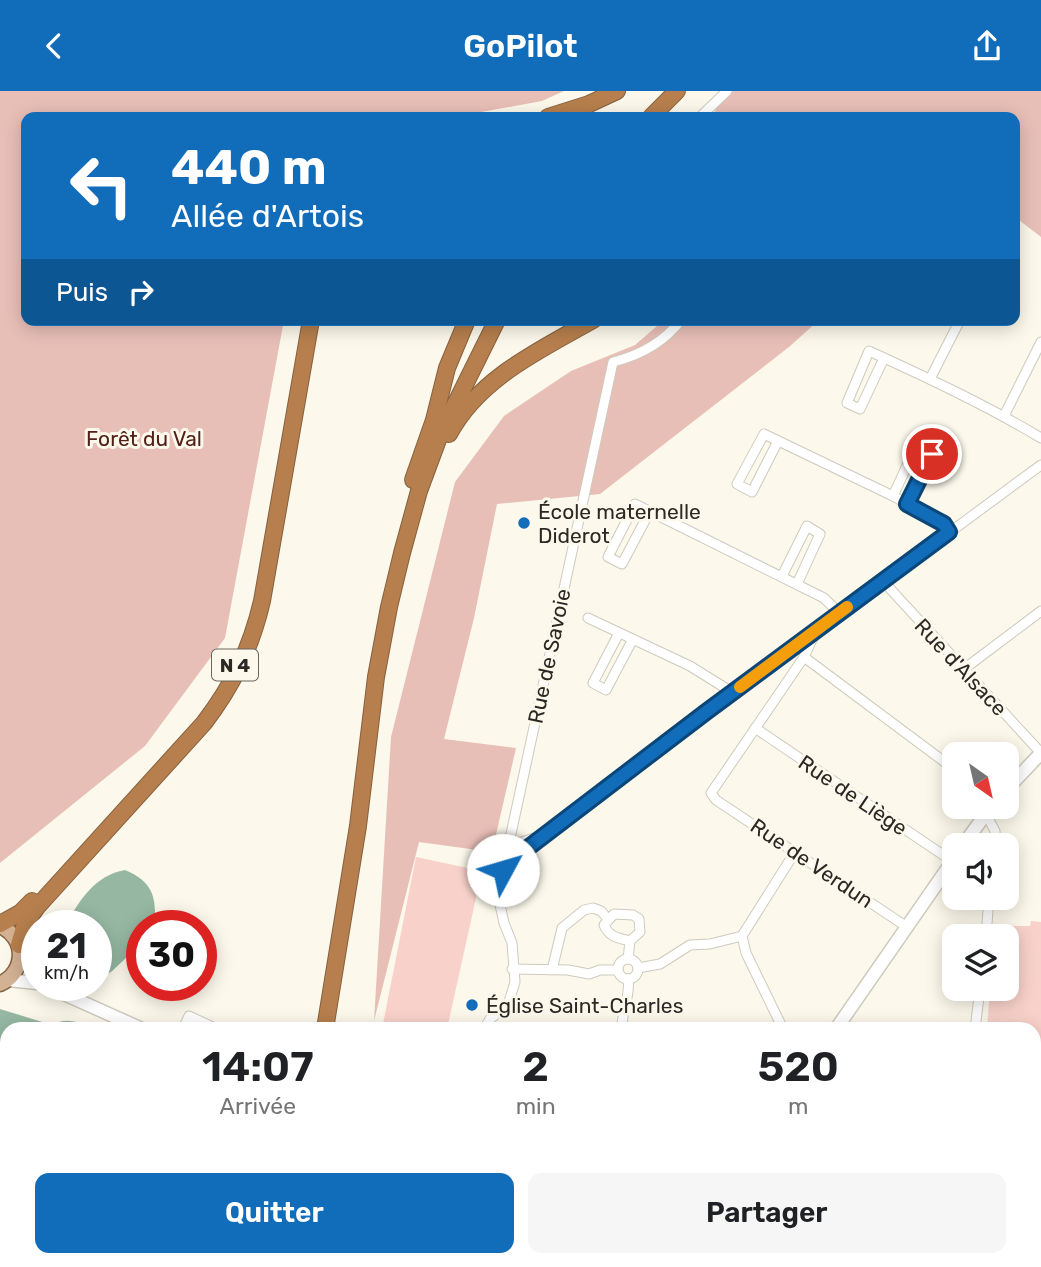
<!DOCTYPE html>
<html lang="fr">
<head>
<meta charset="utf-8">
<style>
	:root { --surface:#fff; --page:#f6f6f6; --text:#202124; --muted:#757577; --accent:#116cb9 }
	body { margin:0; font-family:Rubik,sans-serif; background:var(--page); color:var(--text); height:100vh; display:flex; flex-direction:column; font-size:26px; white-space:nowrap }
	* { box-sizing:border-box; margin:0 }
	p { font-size:23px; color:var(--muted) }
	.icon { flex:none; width:38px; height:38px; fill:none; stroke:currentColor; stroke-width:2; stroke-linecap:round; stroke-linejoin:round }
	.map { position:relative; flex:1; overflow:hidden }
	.side { position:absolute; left:0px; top:931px; width:1041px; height:245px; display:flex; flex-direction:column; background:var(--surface); border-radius:21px 21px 0 0; box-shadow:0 4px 18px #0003 }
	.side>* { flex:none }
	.top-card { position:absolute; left:21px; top:21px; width:999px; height:214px; border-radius:14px; box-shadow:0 4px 18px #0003; background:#116cb9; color:#fff; overflow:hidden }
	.needle { width:46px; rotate:146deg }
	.tools { position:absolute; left:942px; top:651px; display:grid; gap:14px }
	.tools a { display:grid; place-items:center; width:77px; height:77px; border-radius:14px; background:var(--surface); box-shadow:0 4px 18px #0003; font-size:35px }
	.speed { position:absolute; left:21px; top:819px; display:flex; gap:14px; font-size:35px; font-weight:700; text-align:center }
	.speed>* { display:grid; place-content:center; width:91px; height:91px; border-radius:50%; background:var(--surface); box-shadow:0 4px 18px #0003; line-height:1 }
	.speed small { font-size:18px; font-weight:400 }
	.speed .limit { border:10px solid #d22; background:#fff; color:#111 }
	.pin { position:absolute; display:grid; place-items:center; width:60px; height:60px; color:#fff; margin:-30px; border:4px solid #fff; border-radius:50%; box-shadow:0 2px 7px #0007 }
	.me { position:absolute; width:77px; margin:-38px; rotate:51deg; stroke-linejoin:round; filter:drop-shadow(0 0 5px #0008) }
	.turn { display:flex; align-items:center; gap:24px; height:147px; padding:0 35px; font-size:32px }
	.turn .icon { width:91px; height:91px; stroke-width:2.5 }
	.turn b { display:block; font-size:49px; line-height:60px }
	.then { display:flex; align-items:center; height:66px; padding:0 35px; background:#0003; gap:14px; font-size:26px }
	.eta { display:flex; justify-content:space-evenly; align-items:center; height:119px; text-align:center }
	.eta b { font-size:42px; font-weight:600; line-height:49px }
	.primary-button { display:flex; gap:14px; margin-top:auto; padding:14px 35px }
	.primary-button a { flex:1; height:80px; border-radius:14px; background:var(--accent); color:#fff; font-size:28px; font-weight:600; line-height:80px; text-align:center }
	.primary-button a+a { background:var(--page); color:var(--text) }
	header { display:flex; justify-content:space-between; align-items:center; height:91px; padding:0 35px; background:var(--accent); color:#fff; font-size:32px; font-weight:600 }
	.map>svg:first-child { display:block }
</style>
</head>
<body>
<header><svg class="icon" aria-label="back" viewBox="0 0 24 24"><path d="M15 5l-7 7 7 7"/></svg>GoPilot<svg class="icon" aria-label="share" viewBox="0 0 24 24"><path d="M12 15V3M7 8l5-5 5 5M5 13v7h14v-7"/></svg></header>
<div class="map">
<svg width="1041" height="1176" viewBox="0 0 1041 1176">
	<rect width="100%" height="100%" fill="#fcf8eb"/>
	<!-- green -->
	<g fill="#f8d1ca">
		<path d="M416 766 482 780 447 938H382Z"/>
		<path d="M1031 830 1041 831V1085L1034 1079V938H987L990 898H1006V845H993V835H1030Z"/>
	</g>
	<!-- forest -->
	<g fill="#e8bfb7">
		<path d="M0 0H564L542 10 454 26H26V229H284L225 547 145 655 0 772Z"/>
		<path d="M723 0H1041V146L1015 126V26H713Z"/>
		<path d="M664 229H819L789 256 600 403 497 413 474 527 444 648 516 657 492 761 419 751 374 930 391 646 455 391 504 325 571 280 635 254Z"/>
		<path d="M0 1011 7 1016V1063L0 1058Z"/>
	</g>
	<!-- water -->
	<g fill="#96b8a2">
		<path d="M125 779C153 791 156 805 155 833L142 835V852L111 881 96 888V835H65C79 810 95 784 125 779Z"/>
		<path d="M0 918 52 934C65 927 77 929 89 938H7V1029L0 1024Z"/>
		<path d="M350 1169H475L491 1176H363Z"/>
	</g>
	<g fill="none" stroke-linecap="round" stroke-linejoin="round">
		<defs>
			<g id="street">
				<path d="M700 26 727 0"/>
				<path d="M884 267 860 318 847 312 869 260C928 287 986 314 1041 347"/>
				<path d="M930 288 960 229"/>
				<path d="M1004 325 1041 251"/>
				<path d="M778 350 752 401 737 393 764 343 893 405"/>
				<path d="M907 413 932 363 916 355 893 405 944 433 949 441"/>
				<path d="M650 420 622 473 608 466 635 413 824 507 839 522"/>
				<path d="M782 485 807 435 820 443 797 493"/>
				<path d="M882 489 1041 662"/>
				<path d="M588 527 690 575 727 598 731 603"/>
				<path d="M816 540 804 566 711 702 716 709 907 836"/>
				<path d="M619 542 593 592 606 599 633 548"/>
				<path d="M804 566 954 678"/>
				<path d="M964 578 1041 520"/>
				<path d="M755 637 952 770"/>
				<path d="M986 723 995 740 996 754"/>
				<path d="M970 743 983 754"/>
				<path d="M509 752 613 271C641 264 664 251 681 229"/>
				<path d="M504 775 706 621 1041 374"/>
				<path d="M742 845 746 862 783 938"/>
				<path d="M986 845 989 807"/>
				<path d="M628 868 630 850 640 841 639 828 633 824 614 823 604 834C609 846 618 847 630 850"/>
				<circle cx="628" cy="878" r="10"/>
				<path d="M638 877 660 873 690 854 710 853 742 845 795 761"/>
				<path d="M512 878 568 879 589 883 600 879H618"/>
				<path d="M552 879 562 837 584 819 593 817 601 820 608 828"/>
				<path d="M183 938 189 925 217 938"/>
				<path d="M484 938 490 928 508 914 515 891 512 852 504 832 497 800 506 757 511 751 519 752 540 745"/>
				<path d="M622 938C621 921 631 905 628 888"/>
				<path d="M975 938 980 898"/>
				<path d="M1034 1085 1041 1090"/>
				<path d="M187 1169 213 1176"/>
				<path d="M866 1169 868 1176"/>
				<path d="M894 1169 896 1176"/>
				<path d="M961 1169 963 1176"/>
				<path d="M410 1176 411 1169"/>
			</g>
			<g id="secondary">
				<path d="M1006 699 1041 662"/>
				<path d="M963 754 991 716"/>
				<path d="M21 864 37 883"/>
				<path d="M8 889 37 892"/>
				<path d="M44 894 142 938"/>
				<path d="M836 938 954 768"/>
			</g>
			<path id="primary" d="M0 835C27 847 26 881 0 893"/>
			<g id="highway">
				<path d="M548 26 589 13 617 0"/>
				<path d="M651 26 677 0"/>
				<path d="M449 343C479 287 540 259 593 229"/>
				<path d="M413 389 434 329 447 277 467 229"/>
				<path d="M0 833 20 822 32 810"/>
				<path d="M19 854 25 833 37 816 204 632C233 594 251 557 262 510L311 229"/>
				<path d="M325 938 358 735 376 586 389 516 402 462 419 400 439 346 497 229"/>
				<path d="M265 1176 267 1169"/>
			</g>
		</defs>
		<!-- street casing -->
		<use href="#street" stroke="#cecabd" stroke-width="11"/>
		<!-- secondary casing -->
		<use href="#secondary" stroke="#cecabd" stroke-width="15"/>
		<!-- primary casing -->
		<use href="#primary" stroke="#85613f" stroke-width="17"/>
		<!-- highway casing -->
		<use href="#highway" stroke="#85613f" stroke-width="18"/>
		<!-- street -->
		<use href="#street" stroke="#fff" stroke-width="9"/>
		<!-- secondary -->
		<use href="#secondary" stroke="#fff" stroke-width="12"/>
		<!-- primary -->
		<use href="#primary" stroke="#d3b294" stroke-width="14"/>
		<!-- highway -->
		<use href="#highway" stroke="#b67f4d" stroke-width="16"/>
		<!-- rail -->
		<g stroke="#44423c" stroke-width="2.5">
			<path d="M0 1123 7 1125"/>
			<path d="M0 1143H7"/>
			<path d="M160 1169 178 1176"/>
		</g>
	</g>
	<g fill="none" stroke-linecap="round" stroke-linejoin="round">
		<defs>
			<path id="route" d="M503 779 504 775 706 621 949 441 944 433 907 413 932 363"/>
		</defs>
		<!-- route casing -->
		<use href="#route" stroke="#0b4678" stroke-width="18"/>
		<!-- route -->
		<use href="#route" stroke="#116cb9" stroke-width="12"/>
		<!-- slow -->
		<path stroke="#f59e0b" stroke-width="12" d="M740 596 847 516"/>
	</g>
	<!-- markers -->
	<g fill="#116cb9" stroke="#fcf8eb" stroke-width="2.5">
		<circle cx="524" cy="432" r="7"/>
		<circle cx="472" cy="914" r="7"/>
	</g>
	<g text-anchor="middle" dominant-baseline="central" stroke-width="6" stroke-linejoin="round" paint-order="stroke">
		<!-- shield labels -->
		<rect fill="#fcf8eb" stroke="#696760" stroke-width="2" x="212" y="558.5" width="46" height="31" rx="5"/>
		<g font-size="19" font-weight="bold" fill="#2a2924">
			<text x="235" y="574">N 4</text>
		</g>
		<!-- park labels -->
		<g font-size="21" fill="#532018" stroke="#fcf8eb">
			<text x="144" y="347">Forêt du Val</text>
		</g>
		<!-- poi labels -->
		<g font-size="21" fill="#2a2924" stroke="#fcf8eb" text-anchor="start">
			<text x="538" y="420">École maternelle<tspan x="538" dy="24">Diderot</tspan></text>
			<text x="486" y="914">Église Saint-Charles</text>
		</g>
		<!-- street labels -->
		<g font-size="21" fill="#2a2924" stroke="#fcf8eb">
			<text transform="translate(549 565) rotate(-78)">Rue de Savoie</text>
			<text transform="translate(961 576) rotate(47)">Rue d'Alsace</text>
			<text transform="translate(853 704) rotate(34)">Rue de Liège</text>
			<text transform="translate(812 772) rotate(34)">Rue de Verdun</text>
		</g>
	</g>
</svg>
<div class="tools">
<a><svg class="needle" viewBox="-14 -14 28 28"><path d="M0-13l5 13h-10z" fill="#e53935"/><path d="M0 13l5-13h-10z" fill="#757577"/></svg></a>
<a><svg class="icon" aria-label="sound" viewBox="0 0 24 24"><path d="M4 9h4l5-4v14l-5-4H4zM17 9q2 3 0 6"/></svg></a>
<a><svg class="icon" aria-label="layers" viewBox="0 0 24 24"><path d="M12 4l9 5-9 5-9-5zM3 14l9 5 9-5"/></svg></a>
</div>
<div class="speed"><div>21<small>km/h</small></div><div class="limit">30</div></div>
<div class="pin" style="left:932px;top:363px;background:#d93025"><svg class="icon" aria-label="arrive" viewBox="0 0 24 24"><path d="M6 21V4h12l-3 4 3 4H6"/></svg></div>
<svg class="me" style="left:503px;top:779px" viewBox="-20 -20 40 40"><circle r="19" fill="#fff"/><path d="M0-13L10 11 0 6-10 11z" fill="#116cb9"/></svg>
<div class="top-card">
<div class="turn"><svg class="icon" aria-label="left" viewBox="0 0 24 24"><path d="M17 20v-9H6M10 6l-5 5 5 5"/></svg><div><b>440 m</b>Allée d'Artois</div></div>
<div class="then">Puis<svg class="icon" aria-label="right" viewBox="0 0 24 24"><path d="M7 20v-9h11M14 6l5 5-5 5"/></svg></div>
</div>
<section class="side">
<div class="eta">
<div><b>14:07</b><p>Arrivée</p></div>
<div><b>2</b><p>min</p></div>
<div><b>520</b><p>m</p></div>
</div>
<div class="primary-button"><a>Quitter</a><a>Partager</a></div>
</section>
</div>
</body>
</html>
